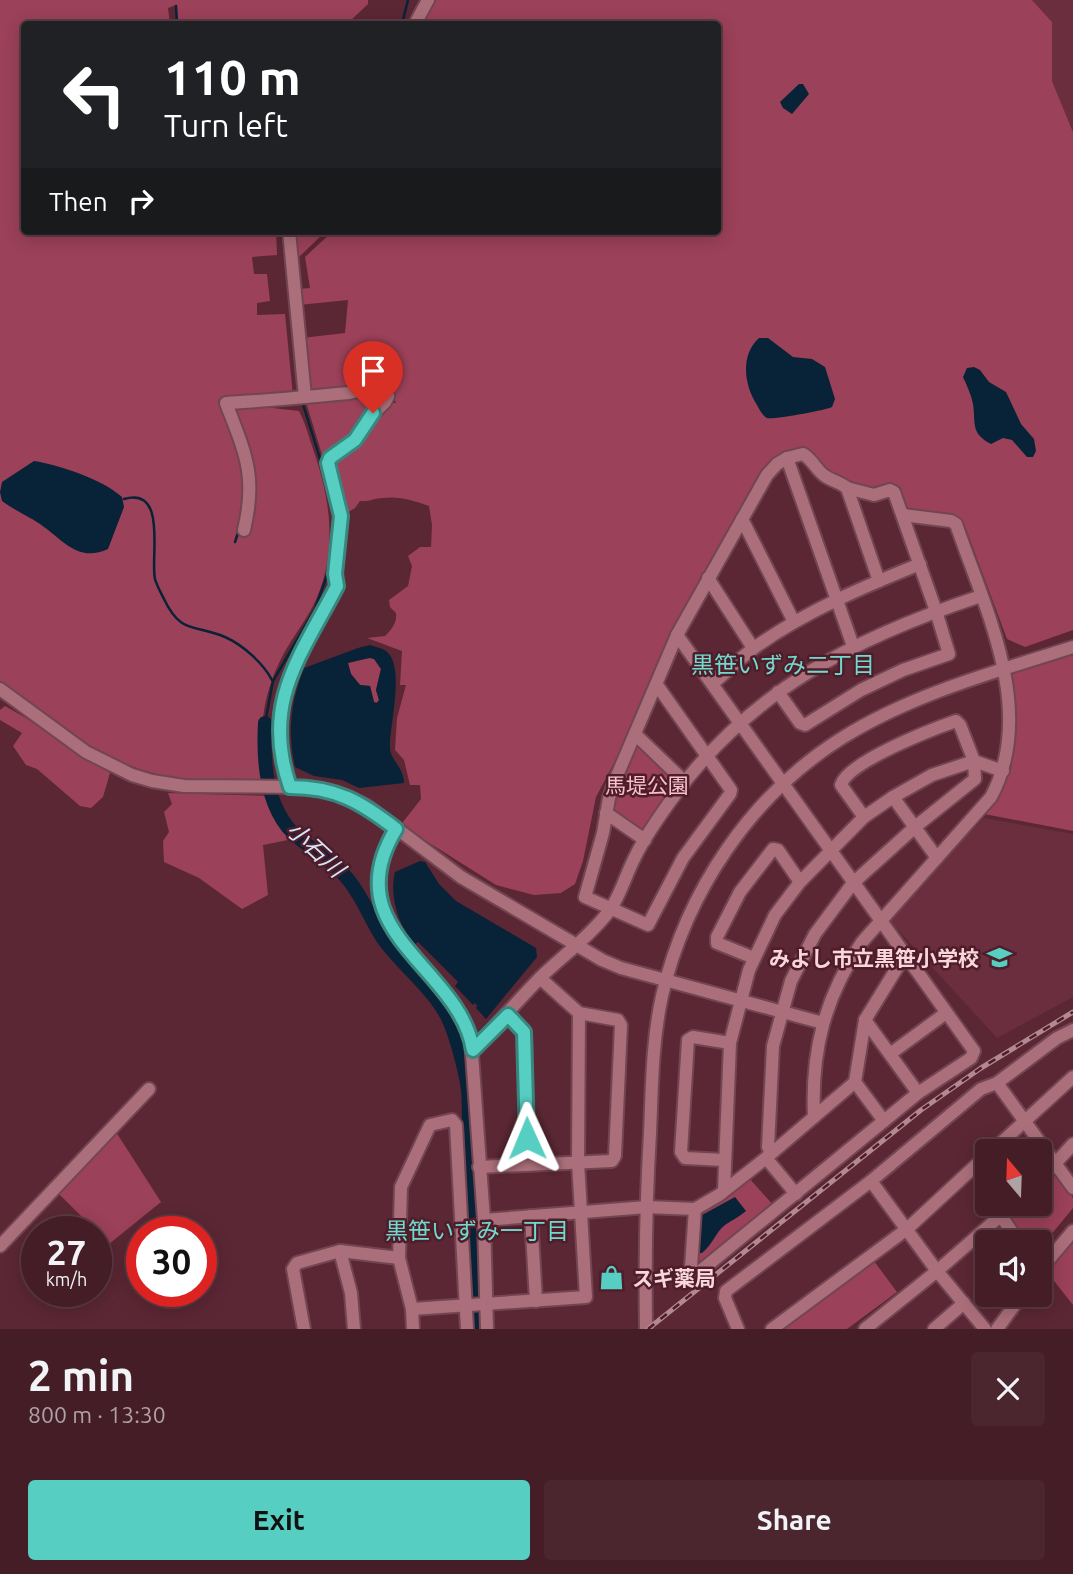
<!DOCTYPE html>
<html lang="en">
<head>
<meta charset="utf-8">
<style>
	:root { --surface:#441d27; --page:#4b262f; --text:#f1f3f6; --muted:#afa2a7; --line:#5c3b44; --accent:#57cec2 }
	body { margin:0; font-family:Ubuntu,"Noto Sans JP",sans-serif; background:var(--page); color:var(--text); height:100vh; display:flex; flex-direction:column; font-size:26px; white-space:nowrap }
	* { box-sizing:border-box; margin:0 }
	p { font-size:23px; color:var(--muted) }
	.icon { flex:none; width:38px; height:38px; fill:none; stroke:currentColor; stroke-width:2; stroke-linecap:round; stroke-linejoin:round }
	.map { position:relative; height:1329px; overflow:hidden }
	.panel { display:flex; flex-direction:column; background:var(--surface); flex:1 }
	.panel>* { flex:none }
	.top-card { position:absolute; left:21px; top:21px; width:700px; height:214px; border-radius:7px; box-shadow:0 4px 18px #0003,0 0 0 2px var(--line); background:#202124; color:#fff; overflow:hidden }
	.needle { width:46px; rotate:341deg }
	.buttons { position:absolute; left:975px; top:1139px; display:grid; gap:14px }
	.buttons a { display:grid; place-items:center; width:77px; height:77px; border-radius:7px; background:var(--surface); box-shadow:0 4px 18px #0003,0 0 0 2px var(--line); font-size:35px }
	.speed { position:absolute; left:21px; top:1216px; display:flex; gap:14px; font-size:35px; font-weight:700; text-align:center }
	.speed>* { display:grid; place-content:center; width:91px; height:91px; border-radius:50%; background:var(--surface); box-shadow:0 4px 18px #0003,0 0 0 2px var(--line); line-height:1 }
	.speed small { font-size:18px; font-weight:400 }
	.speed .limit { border:10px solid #d22; background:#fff; color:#111 }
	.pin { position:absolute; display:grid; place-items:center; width:60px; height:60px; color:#fff; margin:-72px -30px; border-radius:50% 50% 50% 0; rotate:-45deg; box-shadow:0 0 7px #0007 }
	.pin .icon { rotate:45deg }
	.me { position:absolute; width:77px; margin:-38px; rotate:359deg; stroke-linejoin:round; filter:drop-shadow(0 0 5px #0008) }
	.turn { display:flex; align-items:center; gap:24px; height:147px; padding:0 28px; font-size:32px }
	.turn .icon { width:91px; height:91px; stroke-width:2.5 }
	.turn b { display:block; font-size:49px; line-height:60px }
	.then { display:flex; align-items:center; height:66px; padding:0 28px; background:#0003; gap:14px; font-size:26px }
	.round { display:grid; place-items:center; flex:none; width:74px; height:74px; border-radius:7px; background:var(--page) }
	.headline { display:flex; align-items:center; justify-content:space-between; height:119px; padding:0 28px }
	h1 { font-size:42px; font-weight:700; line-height:52px }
	.primary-button { display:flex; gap:14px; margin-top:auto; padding:14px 28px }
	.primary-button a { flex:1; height:80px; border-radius:7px; background:var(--accent); color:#111; font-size:28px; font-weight:700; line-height:80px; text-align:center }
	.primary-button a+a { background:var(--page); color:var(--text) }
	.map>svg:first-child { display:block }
</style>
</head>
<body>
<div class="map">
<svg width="1073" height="1329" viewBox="0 0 1073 1329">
	<rect width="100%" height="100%" fill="#5b2734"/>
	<!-- built -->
	<g fill="#6a2e3e">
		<path d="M1032 0H1073V132L1052 81V22Z"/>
		<path d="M984 818 1073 834V997L997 1038 888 919Z"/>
	</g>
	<!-- green -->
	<g fill="#9b4159">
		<path d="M0 0H368V4L347 24H178L176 5 168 8 170 24H24V231H276L277 255 252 257 254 274H267L270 301 257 303V315L285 314 293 396 218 400 254 503 236 408 255 406 299 411C305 422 308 434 312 446 331 499 339 554 313 606 303 625 289 642 280 661 261 699 258 740 265 781L179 780 139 769 90 749 0 683Z"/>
		<path d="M429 0H1032L1052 22V81L1073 132V630L1025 647 1007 639 966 529 959 518 908 512 905 509 895 485 873 492 827 474 808 451 774 461 596 797 583 861 575 884 561 893 534 895 496 885 404 827 403 822 421 799 420 785H410L404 760 395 750 397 718 406 685H400L402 651 367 638 385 636C392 629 397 623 396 613L390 607 389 600 408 586 412 566 408 556 420 547H431L432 525 429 506C412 500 400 496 383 498 374 498 370 502 360 501L355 508 342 516 331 466 386 403H396L386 380 360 388 311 392 307 386 302 338 345 333 348 300 299 305 297 289 310 288 305 257 333 231H718V24H418Z"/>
		<path d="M292 231H326L299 257 294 250Z"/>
		<path d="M375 395 379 396 380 399 352 438 323 458 305 399Z"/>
		<path d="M1073 655V831L984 814 1011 769 1016 726 1012 673Z"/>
		<path d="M369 658H374L381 669 376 690 379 700 376 703 374 702 370 686 360 685 351 674 347 663Z"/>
		<path d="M5 706 47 730 110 773 103 797 91 808 80 806 37 769 26 765 13 746 22 733 0 720V710Z"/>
		<path d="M641 745 682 781 643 833 609 808 637 746Z"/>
		<path d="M168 793 269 796 288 840 263 845 268 895 242 909 199 878 164 862 163 841 169 832 164 812 172 804Z"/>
		<path d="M116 1132 161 1202 109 1244 58 1193Z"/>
		<path d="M1050 1166 1073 1198V1208L1040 1248V1242H1023L1001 1216 1013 1204H1040V1177Z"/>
		<path d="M748 1177 774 1206 699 1265 695 1262 698 1212Z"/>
		<path d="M1073 1237V1305L1047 1272Z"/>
		<path d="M871 1257 897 1292 847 1329H773Z"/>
	</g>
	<!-- water -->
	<g fill="#082237" fill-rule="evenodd">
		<path d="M799 84H803L809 94 792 114 783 108 780 102Z"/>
		<path d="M759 338H768L793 357 812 359 825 367 835 399 832 407C827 410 772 420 767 418 762 415 759 409 757 405 744 385 740 355 759 338Z"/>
		<path d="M974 367 980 370 989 382 1006 392 1021 424 1034 439 1036 451 1033 457H1027L1012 440 1003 438 991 444C970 433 976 423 973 404 971 394 967 386 963 377L967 368Z"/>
		<path d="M34 461C59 465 102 479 122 497L124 507 108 549C78 563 63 540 40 524 28 516 14 510 2 501L0 492 2 482Z"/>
		<path d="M370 645C375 647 382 648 386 651 406 666 389 726 390 748 390 760 404 767 404 783L359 788 342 780 314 776 295 767C287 732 291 701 304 668L358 648ZM369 658 374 659 381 669 376 690 379 700 377 703 374 702 370 686 360 685 351 674 348 663Z"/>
		<path d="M420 861 425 862 439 884 456 901 536 948 537 957 486 1019 476 1008 477 1006 475 1003 473 1005 455 986 458 982 418 942 415 944C398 926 389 895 395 872Z"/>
		<path d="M735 1197 746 1211C739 1217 732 1220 725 1225 715 1233 714 1243 702 1253H699L702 1215Z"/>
	</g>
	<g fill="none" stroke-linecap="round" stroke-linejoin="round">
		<!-- stream -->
		<g stroke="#082237" stroke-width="2.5">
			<path d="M176 6 177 24"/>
			<path d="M402 24 408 0"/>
			<path d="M282 231 288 283"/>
			<path d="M302 401 323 468"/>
			<path d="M124 499C168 486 150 558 155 579 157 586 161 593 164 599 181 635 195 624 225 637 243 645 263 663 272 680"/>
			<path d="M235 542 239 530"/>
			<path d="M265 723 273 681 315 609 330 567"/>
		</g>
		<!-- river -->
		<path stroke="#082237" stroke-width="14" d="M265 723C263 758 266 806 293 833 310 849 331 859 346 877 363 896 370 920 384 940 404 967 433 988 448 1018 456 1034 466 1073 468 1090 470 1113 468 1136 469 1159 473 1216 478 1272 478 1329"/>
		<defs>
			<g id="minor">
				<path d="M415 24 428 0"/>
				<path d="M289 231 305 397"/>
				<path d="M787 458 853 646"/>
				<path d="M742 519 794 622"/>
				<path d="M244 530C257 475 245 453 226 403 267 401 307 397 348 393 360 392 374 383 385 388L388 396 385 402 366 421 355 440 330 458 328 463 341 516 335 574 337 586C300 657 261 704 290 787"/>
				<path d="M708 578 753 648"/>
				<path d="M677 635 974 1051 971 1058 918 1093 698 1273 694 1272 691 1267 695 1209"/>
				<path d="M713 683C727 672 740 658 754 648 804 612 863 587 920 564"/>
				<path d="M657 685 731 790 730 794 683 858 648 925 585 897 603 833 609 798 616 778 677 635 767 475 777 464 787 458 803 454C813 460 816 470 825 476 832 481 840 482 847 488L879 581"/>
				<path d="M0 689 86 752 132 775 152 781 184 786 303 787 331 791 346 796 367 806 461 877 602 960 621 968 823 1023"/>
				<path d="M778 692 800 723 805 725 861 690 903 670 949 654 936 611 894 492 890 490 874 495 847 488"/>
				<path d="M635 734 685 782"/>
				<path d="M893 797 937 858"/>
				<path d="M606 813 645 840"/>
				<path d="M396 829C339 924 445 964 471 1040L484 1220 487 1329"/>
				<path d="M754 958 717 943V937L740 892 773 849 778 850 800 882"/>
				<path d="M508 1015 525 1032 527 1165"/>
				<path d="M865 1020 918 1093"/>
				<path d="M473 1050C496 1026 518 1000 542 976 564 955 591 935 610 910 621 894 626 874 635 857 644 838 657 820 669 803 748 691 854 638 981 596"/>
				<path d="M890 1054 946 1013"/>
				<path d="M997 1083 1073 1188"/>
				<path d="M814 1117C811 1050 825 997 862 942L991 797C1037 711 985 609 956 524L951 521 903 515"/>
				<path d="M884 1121 855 1082 865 1020 905 955"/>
				<path d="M991 1152 1073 1077"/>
				<path d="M771 1153 768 1147 773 1046 791 981 815 934 853 883 915 827 975 779 974 761 960 725 956 721C933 729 847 762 841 785L864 817"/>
				<path d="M766 1158 796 1194"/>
				<path d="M724 1160 685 1158 681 1152 688 1040 693 1037 730 1043"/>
				<path d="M479 1167 612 1161 615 1156 621 1025 618 1020 579 1013 540 978"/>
				<path d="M1040 1180 1073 1144"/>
				<path d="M871 1181 937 1271 985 1329"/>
				<path d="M724 1190 730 1043 749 970 775 915 800 882 864 817 893 797 932 775 974 761 1003 771"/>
				<path d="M531 1216 536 1301"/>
				<path d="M1001 1216 1019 1242"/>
				<path d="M484 1220 647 1207 695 1209 719 1195 766 1158 855 1082"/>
				<path d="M0 1246 149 1089"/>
				<path d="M340 1251 351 1293 354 1329"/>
				<path d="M1040 1270 1073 1231"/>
				<path d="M412 1309 586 1297 578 1162 579 1013"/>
				<path d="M304 1329 293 1269 297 1263 340 1251 399 1258"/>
				<path d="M413 1329 412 1309 399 1258 401 1187 430 1125 452 1120 456 1125 467 1329"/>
				<path d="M646 1329C645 1264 646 1199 650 1133 652 1088 652 1041 662 996 686 892 751 795 842 738 912 694 995 672 1073 647"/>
				<path d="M738 1329 725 1298 726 1291 871 1181 981 1089 997 1083 1057 1038 1073 1030"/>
				<path d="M772 1329 907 1229 987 1155"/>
				<path d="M865 1329 937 1271 1014 1204"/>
				<path d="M934 1329 964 1303"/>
				<path d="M997 1329 1022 1295"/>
			</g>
		</defs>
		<!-- minor casing -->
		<use href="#minor" stroke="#724552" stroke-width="16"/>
		<!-- minor -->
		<use href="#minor" stroke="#ab6f7b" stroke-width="12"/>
		<defs>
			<path id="rail" d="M648 1329 921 1110 981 1068 1073 1012"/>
		</defs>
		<!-- rail casing -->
		<use href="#rail" stroke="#b28891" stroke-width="5"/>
		<!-- rail -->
		<use href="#rail" stroke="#4f1c2a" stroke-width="2.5" stroke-dasharray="8" stroke-linecap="butt"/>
	</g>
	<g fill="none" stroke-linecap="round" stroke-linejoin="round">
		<defs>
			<path id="route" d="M373 413 355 440 330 458 328 463 341 516 335 574 337 586C300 657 261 703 290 787 336 787 361 802 396 829 333 932 460 967 473 1050L508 1015 524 1032 527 1138"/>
		</defs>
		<!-- route casing -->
		<use href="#route" stroke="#39867e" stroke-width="18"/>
		<!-- route -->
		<use href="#route" stroke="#57cec2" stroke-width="12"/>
	</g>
	<!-- icons -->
	<defs>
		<symbol id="school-bare" viewBox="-9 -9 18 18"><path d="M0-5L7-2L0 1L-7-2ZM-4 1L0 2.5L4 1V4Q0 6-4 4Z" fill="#57cec2" stroke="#4f1c2a" stroke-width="2.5" paint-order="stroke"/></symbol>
		<symbol id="shop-bare" viewBox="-9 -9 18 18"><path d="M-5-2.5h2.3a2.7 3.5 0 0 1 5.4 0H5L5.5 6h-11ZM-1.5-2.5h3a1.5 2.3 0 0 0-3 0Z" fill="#57cec2" stroke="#4f1c2a" stroke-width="2.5" paint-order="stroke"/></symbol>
	</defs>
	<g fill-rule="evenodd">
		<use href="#school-bare" x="982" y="940" width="35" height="35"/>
		<use href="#shop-bare" x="594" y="1260" width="35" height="35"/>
	</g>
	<g text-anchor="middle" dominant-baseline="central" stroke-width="5" stroke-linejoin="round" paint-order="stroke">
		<!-- park labels -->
		<g font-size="21" fill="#f8c2cc" stroke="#4f1c2a">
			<text x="647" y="785">馬堤公園</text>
		</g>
		<!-- poi labels -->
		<g font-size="21" font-weight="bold" fill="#f8d6dc" stroke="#4f1c2a" text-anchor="end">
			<text x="979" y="958">みよし市立黒笹小学校</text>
			<text x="632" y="1278" text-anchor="start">スギ薬局</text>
		</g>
		<!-- neighbourhood labels -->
		<g font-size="23" fill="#70dace" stroke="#4f1c2a">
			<text x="783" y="664">黒笹いずみ二丁目</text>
			<text x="477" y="1230">黒笹いずみ一丁目</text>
		</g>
		<!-- water labels -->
		<g font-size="23" font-style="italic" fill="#d4e7f9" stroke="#4f1c2a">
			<text transform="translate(316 849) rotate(43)">小石川</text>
		</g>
	</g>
</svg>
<div class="buttons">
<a><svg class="needle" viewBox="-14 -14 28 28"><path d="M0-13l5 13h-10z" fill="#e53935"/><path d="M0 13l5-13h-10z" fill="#afa2a7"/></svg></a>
<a><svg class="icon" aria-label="sound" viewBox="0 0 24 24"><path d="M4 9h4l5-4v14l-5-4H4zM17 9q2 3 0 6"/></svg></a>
</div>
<div class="speed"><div>27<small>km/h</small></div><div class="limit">30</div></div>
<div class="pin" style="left:373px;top:413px;background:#d93025"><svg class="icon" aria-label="arrive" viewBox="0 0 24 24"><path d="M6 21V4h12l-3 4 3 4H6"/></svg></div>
<svg class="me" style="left:527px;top:1138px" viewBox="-20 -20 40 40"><path d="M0-17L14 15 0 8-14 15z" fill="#57cec2" stroke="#fff" stroke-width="4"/></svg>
<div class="top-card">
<div class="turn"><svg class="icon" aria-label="left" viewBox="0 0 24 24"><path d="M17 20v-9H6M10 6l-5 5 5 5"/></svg><div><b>110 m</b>Turn left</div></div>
<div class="then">Then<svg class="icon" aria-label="right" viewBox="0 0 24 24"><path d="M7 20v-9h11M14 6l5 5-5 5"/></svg></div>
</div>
</div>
<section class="panel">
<div class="headline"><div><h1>2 min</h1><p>800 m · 13:30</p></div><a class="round"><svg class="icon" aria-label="close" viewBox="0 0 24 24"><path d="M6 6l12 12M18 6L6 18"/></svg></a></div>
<div class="primary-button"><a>Exit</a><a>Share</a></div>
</section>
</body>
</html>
